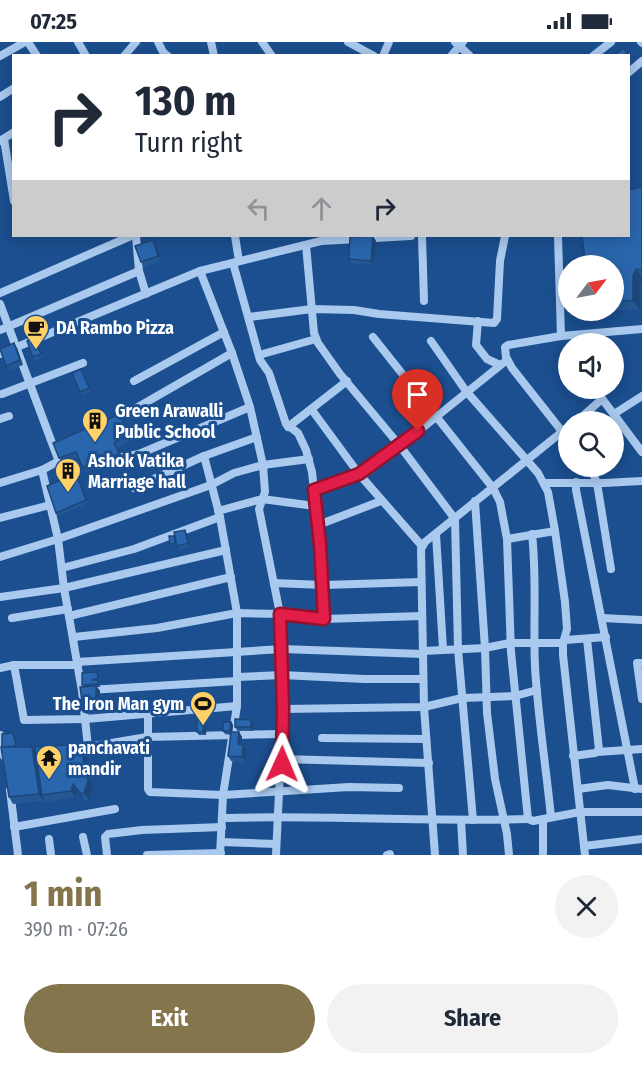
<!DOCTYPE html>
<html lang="en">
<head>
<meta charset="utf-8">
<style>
	:root { --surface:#fff; --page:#f2f2f3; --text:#1f2937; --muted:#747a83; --accent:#84754c }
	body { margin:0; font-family:"Fira Sans Condensed",sans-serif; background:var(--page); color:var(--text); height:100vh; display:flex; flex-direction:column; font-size:22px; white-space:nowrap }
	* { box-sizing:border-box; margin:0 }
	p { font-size:20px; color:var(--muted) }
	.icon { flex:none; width:33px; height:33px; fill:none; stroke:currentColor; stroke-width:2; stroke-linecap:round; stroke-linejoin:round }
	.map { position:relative; height:813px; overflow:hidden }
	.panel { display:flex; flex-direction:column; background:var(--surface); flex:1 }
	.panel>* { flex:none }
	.top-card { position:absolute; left:12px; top:12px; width:618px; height:183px; border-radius:0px; box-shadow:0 3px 15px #0003; background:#fff; color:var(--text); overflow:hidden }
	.needle { width:39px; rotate:58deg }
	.tools { position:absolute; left:558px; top:213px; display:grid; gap:12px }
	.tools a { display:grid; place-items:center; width:66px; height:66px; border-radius:50%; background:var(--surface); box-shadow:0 3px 15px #0003; font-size:30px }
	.pin { position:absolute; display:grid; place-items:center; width:51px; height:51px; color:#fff; margin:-62px -26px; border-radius:50% 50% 50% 0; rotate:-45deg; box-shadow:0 0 6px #0007 }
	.pin .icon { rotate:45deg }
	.me { position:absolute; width:66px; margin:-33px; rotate:1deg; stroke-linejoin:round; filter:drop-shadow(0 0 4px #0008) }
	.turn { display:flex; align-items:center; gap:21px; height:126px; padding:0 24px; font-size:27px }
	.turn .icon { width:78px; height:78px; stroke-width:2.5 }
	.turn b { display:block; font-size:42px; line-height:51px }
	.lanes { display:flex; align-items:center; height:57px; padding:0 24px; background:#0003; justify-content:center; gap:30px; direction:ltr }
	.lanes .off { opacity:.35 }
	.round { display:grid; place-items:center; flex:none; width:63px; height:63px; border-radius:32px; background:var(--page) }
	.summary { display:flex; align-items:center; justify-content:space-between; height:102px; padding:0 24px }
	h1 { font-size:36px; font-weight:700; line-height:45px; color:var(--accent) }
	.cta { display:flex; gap:12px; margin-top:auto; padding:12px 24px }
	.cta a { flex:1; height:69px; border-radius:36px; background:var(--accent); color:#fff; font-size:24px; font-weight:700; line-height:69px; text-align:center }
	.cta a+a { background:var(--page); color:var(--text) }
	.status { display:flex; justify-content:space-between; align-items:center; height:42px; padding:0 30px; background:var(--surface); direction:ltr }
	.status svg { height:16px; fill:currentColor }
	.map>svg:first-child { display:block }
</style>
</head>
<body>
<div class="status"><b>07:25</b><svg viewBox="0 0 49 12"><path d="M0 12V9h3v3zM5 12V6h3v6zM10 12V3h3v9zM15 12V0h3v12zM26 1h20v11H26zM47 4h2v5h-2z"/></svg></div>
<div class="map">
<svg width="642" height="813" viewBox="0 0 642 813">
	<rect width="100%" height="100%" fill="#1b4f8f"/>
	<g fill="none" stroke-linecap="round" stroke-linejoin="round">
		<!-- minor -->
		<g stroke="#a9c9ee" stroke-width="8">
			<path d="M28 0 37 14"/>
			<path d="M78 0 86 14"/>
			<path d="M158 0 163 10 168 14"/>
			<path d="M211 0 214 14"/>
			<path d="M262 0 272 14"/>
			<path d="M348 0 374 14"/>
			<path d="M455 0 470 14"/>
			<path d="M641 0 642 1"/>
			<path d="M0 14 25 0"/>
			<path d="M124 14 136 0"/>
			<path d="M383 14 389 0"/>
			<path d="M451 14 463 0"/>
			<path d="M593 14 611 0"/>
			<path d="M628 31 642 19"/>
			<path d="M0 55 14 46"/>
			<path d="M4 97 14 159"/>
			<path d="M0 99 14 90"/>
			<path d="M235 194 239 219"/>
			<path d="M422 194 424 259"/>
			<path d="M558 194 561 294"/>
			<path d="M306 203 314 291 318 301 340 332 400 404 455 477 458 607 473 778"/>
			<path d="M233 221 260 318 269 331 286 382 298 391 306 408 312 430 320 503 324 577"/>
			<path d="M139 229 146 252"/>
			<path d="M200 229 232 311 250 365 263 423 265 450 259 467 280 572 237 571V664L223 753 220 813"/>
			<path d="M0 251 131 194"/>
			<path d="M0 262 58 417 57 420 42 428 0 441"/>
			<path d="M249 275 312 267 354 268 379 272 494 281 497 277 500 219 505 194"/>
			<path d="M478 279 476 303 487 317 500 323"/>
			<path d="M0 288 139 229 136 194"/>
			<path d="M373 295 493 446 500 460 507 497 511 610 528 777 533 779 580 770H642"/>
			<path d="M431 299 466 349 538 431 548 450 555 489 565 560 567 587 563 601V613L585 813"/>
			<path d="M0 312 200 229 321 199 411 194"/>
			<path d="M259 313 316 297"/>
			<path d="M134 339 224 290"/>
			<path d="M594 346 642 410"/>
			<path d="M2 352 83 321"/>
			<path d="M138 365 232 311"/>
			<path d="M312 368 359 432 422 504"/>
			<path d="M614 372 642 354"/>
			<path d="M0 377 9 374"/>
			<path d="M576 380 602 357"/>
			<path d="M288 385 347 339"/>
			<path d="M568 397 512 326 506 315 505 305 508 303 561 294 642 287"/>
			<path d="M122 415 139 412 250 365"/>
			<path d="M590 424 597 441 611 527"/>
			<path d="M42 428 58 497 64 546 82 649 88 705 74 708"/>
			<path d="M576 440V448L635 747"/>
			<path d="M544 441H604L642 439"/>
			<path d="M134 446 204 414 257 395"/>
			<path d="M314 448 359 432 400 404 507 318"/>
			<path d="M475 459 485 606 487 671 495 737 507 792 509 813"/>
			<path d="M218 469 262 457 315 464"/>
			<path d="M0 476 50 463"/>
			<path d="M318 483 381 459"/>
			<path d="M436 492 443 607"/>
			<path d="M532 492C537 536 533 581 535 625 538 675 546 725 551 775"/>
			<path d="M507 497 555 489"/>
			<path d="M0 515 58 497 211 443 234 431 263 423 309 417"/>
			<path d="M62 526 134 507 220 475"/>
			<path d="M274 541 323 543 421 540"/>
			<path d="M0 555 64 546 226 508"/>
			<path d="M69 574 231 535"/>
			<path d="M12 576 68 567"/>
			<path d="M602 576 642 578"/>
			<path d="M74 595 157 586 237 571 220 475 204 414"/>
			<path d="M565 598 606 595"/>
			<path d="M423 609 485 606 510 601H563"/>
			<path d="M77 620 282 607 423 612"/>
			<path d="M642 621H637L642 657"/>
			<path d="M14 623 24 678 86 677 237 664"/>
			<path d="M0 626 14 623H78"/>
			<path d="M237 635 282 633 364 637H423"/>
			<path d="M89 648 237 639"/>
			<path d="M283 667 424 665 462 656 515 654 537 648"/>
			<path d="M148 673V747L150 750 223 753 349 745 399 746"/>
			<path d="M0 693 4 714"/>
			<path d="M322 696 426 697"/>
			<path d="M88 705 147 695 282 692"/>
			<path d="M597 710 642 707"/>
			<path d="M573 714 595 711 599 708 587 597"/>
			<path d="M281 717 429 721"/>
			<path d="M578 747 608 743 642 747"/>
			<path d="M10 748 18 813"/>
			<path d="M222 776C324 773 426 780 528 777"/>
			<path d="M543 777V813"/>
			<path d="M461 778 463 813"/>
			<path d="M14 785 115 767"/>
			<path d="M83 795 87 813"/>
			<path d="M49 797 51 813"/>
			<path d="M221 800 276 802"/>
			<path d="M584 804 642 797"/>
			<path d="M107 813 105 795 108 792 142 788 222 785"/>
			<path d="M147 813 221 811"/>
			<path d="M276 813 283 667 280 572 324 577 422 574"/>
			<path d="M387 813 390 812"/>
			<path d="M435 813 424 665 421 507 425 500 568 385"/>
		</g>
	</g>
	<!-- wall -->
	<g fill="#245895">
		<path d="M642 145V239L640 244V268H614V224Z"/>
		<path d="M153 198 156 203 162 219 144 225 141 220Z"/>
		<path d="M376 199 374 223 353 222 349 217Z"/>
		<path d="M598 268H613L612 270 600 271Z"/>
		<path d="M34 296 37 299 43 315 35 319 33 315Z"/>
		<path d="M14 301 17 306 23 323 9 328 6 324Z"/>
		<path d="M83 331 91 349 82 353 80 350Z"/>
		<path d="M123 377 131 398 118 406 123 416 107 428 101 418 96 421 98 424 86 431 83 426 78 415 63 421 59 416Z"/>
		<path d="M78 434 88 461 58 474 56 471Z"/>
		<path d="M187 492 190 505 179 507 177 504 175 497 176 503 171 504 170 502 175 495Z"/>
		<path d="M99 634 100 639 99 640 100 645H97L100 649 99 671 86 672 83 667V645L82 643Z"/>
		<path d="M205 673 207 676 206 693H199L197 690Z"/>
		<path d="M251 678 253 681V689L237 688 235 685Z"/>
		<path d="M231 680 233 683 232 690H239L242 695V702L247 708 246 720 231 719 228 714 231 693 225 692 223 689Z"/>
		<path d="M13 691 15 694 18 705H32L36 710 82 702 86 709 89 731 87 733 93 744 89 758H85L78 748 75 755 46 760 43 754V759L13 762 9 755 3 705Z"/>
	</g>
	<!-- shaded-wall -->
	<g fill="#1d4779">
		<path d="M373 194 376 199 374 223 371 219Z"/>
		<path d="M153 198 156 203 162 219 158 214Z"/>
		<path d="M636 227 642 235V239L640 244V268L633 259V234Z"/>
		<path d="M14 301 17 306 23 323 20 318Z"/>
		<path d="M120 372 123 377 131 398 128 393Z"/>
		<path d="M76 431 78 434 88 461 86 458Z"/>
		<path d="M185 488 187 492 190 505 188 501Z"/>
		<path d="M96 644 100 649 99 671 96 666Z"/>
		<path d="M205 673 207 676 206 693 203 690Z"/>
		<path d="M251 678 253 681V689L251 685Z"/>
		<path d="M231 680 233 683 232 693 230 689Z"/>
		<path d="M239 690 242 695 241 707 238 702Z"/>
		<path d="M13 691 15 694 18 707 16 704Z"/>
		<path d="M82 702 86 709 89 731 87 733 93 744 89 758 84 751 81 728Z"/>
		<path d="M243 703 247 708 246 720 242 715Z"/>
		<path d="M32 705 37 711 43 759 39 752Z"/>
		<path d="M73 742 78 748 75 755 71 749Z"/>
	</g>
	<!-- building -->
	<g fill="#2a66ad" stroke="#1d4779" stroke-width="1.5">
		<path d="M623 6 627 11 624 14H614Z"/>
		<path d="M642 145V228L636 227 633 234V259L614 258V224H586L582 194H628V148Z"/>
		<path d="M373 194 371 219 349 217 350 195Z"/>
		<path d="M153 198 158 214 141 220 135 204Z"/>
		<path d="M34 296 41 312 33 315 27 299Z"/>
		<path d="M14 301 20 318 6 324 0 307Z"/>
		<path d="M81 327 89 346 80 350 72 331Z"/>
		<path d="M120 372 128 393 114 401 119 411 103 423 98 413 93 416 94 419 83 426 76 410 59 416 53 401Z"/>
		<path d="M76 431 86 458 56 471 47 444Z"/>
		<path d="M185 488 188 501 177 504 174 490Z"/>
		<path d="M169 494H174L175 502H170Z"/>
		<path d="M97 630 98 636 91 638H98V642L82 643V631Z"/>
		<path d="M96 644V666L83 667 80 645Z"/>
		<path d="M197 673H205L203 690H197Z"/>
		<path d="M235 677 251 678V685H235Z"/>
		<path d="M223 680H231L230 689H223Z"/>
		<path d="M231 690H239L238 702 243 703 242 715 228 714Z"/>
		<path d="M13 691 16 704 2 705V692Z"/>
		<path d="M82 702 84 725 81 728 84 729 88 738 84 751 81 752 73 742 71 749 42 753 35 705Z"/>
		<path d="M1 705H32L39 752 9 755Z"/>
	</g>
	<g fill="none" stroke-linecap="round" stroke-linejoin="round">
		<defs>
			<path id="route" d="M282 722 283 667 280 572 324 577 320 503 314 448 359 432 418 389"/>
		</defs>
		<!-- route casing -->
		<use href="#route" stroke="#92132f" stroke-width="15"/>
		<!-- route -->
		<use href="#route" stroke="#e11d48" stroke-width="10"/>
	</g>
	<!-- icons -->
	<defs>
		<symbol id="cafe-pin" viewBox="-11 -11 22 30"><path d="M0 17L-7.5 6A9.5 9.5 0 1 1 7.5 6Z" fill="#ffd166" stroke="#1b4f8f"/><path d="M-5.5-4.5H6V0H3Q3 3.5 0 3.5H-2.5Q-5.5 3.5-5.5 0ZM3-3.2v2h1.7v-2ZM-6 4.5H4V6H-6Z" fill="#111"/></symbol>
		<symbol id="building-pin" viewBox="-11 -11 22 30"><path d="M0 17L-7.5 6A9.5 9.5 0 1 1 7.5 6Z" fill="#ffd166" stroke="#1b4f8f"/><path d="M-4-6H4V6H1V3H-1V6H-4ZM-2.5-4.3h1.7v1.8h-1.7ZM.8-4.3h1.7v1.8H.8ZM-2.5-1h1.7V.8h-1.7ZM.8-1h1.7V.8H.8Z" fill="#111"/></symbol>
		<symbol id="stadium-pin" viewBox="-11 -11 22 30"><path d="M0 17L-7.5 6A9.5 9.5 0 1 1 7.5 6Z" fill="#ffd166" stroke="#1b4f8f"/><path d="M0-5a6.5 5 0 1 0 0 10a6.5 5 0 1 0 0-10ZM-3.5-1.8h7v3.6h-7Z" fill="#111"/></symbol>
		<symbol id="temple-pin" viewBox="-11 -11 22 30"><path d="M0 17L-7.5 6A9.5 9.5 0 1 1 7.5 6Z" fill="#ffd166" stroke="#1b4f8f"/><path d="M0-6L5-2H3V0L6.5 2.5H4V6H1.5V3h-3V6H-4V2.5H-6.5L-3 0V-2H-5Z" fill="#111"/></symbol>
	</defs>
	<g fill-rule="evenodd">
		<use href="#cafe-pin" x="21" y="271" width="30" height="40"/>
		<use href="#building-pin" x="80" y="364" width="30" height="40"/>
		<use href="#building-pin" x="53" y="414" width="30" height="40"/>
		<use href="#stadium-pin" x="188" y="647" width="30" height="40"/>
		<use href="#temple-pin" x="34" y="701" width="30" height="40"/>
	</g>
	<g text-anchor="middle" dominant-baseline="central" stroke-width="6" stroke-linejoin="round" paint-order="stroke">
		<!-- poi labels -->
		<g font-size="18" font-weight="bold" fill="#fff" stroke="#1b4f8f" text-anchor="start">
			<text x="56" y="286">DA Rambo Pizza</text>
			<text x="115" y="369">Green Arawalli<tspan x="115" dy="21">Public School</tspan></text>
			<text x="88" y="419">Ashok Vatika<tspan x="88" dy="21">Marriage hall</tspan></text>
			<text x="184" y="662" text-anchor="end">The Iron Man gym</text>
			<text x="68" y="706">panchavati<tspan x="68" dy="21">mandir</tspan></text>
		</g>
	</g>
</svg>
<div class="tools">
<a><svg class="needle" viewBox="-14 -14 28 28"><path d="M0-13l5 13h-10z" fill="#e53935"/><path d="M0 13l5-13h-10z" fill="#747a83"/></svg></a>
<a><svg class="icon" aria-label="sound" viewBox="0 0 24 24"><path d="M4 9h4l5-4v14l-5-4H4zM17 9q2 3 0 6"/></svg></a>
<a><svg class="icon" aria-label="search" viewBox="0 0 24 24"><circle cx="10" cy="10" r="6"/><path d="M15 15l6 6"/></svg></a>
</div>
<div class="pin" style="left:418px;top:389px;background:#d93025"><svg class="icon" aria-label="arrive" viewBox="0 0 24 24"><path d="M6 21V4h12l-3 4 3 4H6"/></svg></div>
<svg class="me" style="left:282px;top:722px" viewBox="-20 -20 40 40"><path d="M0-17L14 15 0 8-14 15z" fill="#e11d48" stroke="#fff" stroke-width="4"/></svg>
<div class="top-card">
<div class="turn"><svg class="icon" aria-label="right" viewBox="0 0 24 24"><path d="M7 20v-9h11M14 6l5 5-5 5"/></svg><div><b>130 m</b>Turn right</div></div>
<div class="lanes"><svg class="icon off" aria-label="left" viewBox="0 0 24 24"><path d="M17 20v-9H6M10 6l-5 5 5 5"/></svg><svg class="icon off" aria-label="ahead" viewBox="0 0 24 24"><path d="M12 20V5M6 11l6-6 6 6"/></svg><svg class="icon" aria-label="right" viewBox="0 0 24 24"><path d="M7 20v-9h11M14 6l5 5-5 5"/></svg></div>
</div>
</div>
<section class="panel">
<div class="summary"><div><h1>1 min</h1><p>390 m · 07:26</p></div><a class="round"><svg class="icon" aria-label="close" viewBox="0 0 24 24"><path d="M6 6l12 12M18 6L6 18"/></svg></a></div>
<div class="cta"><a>Exit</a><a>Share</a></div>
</section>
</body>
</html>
